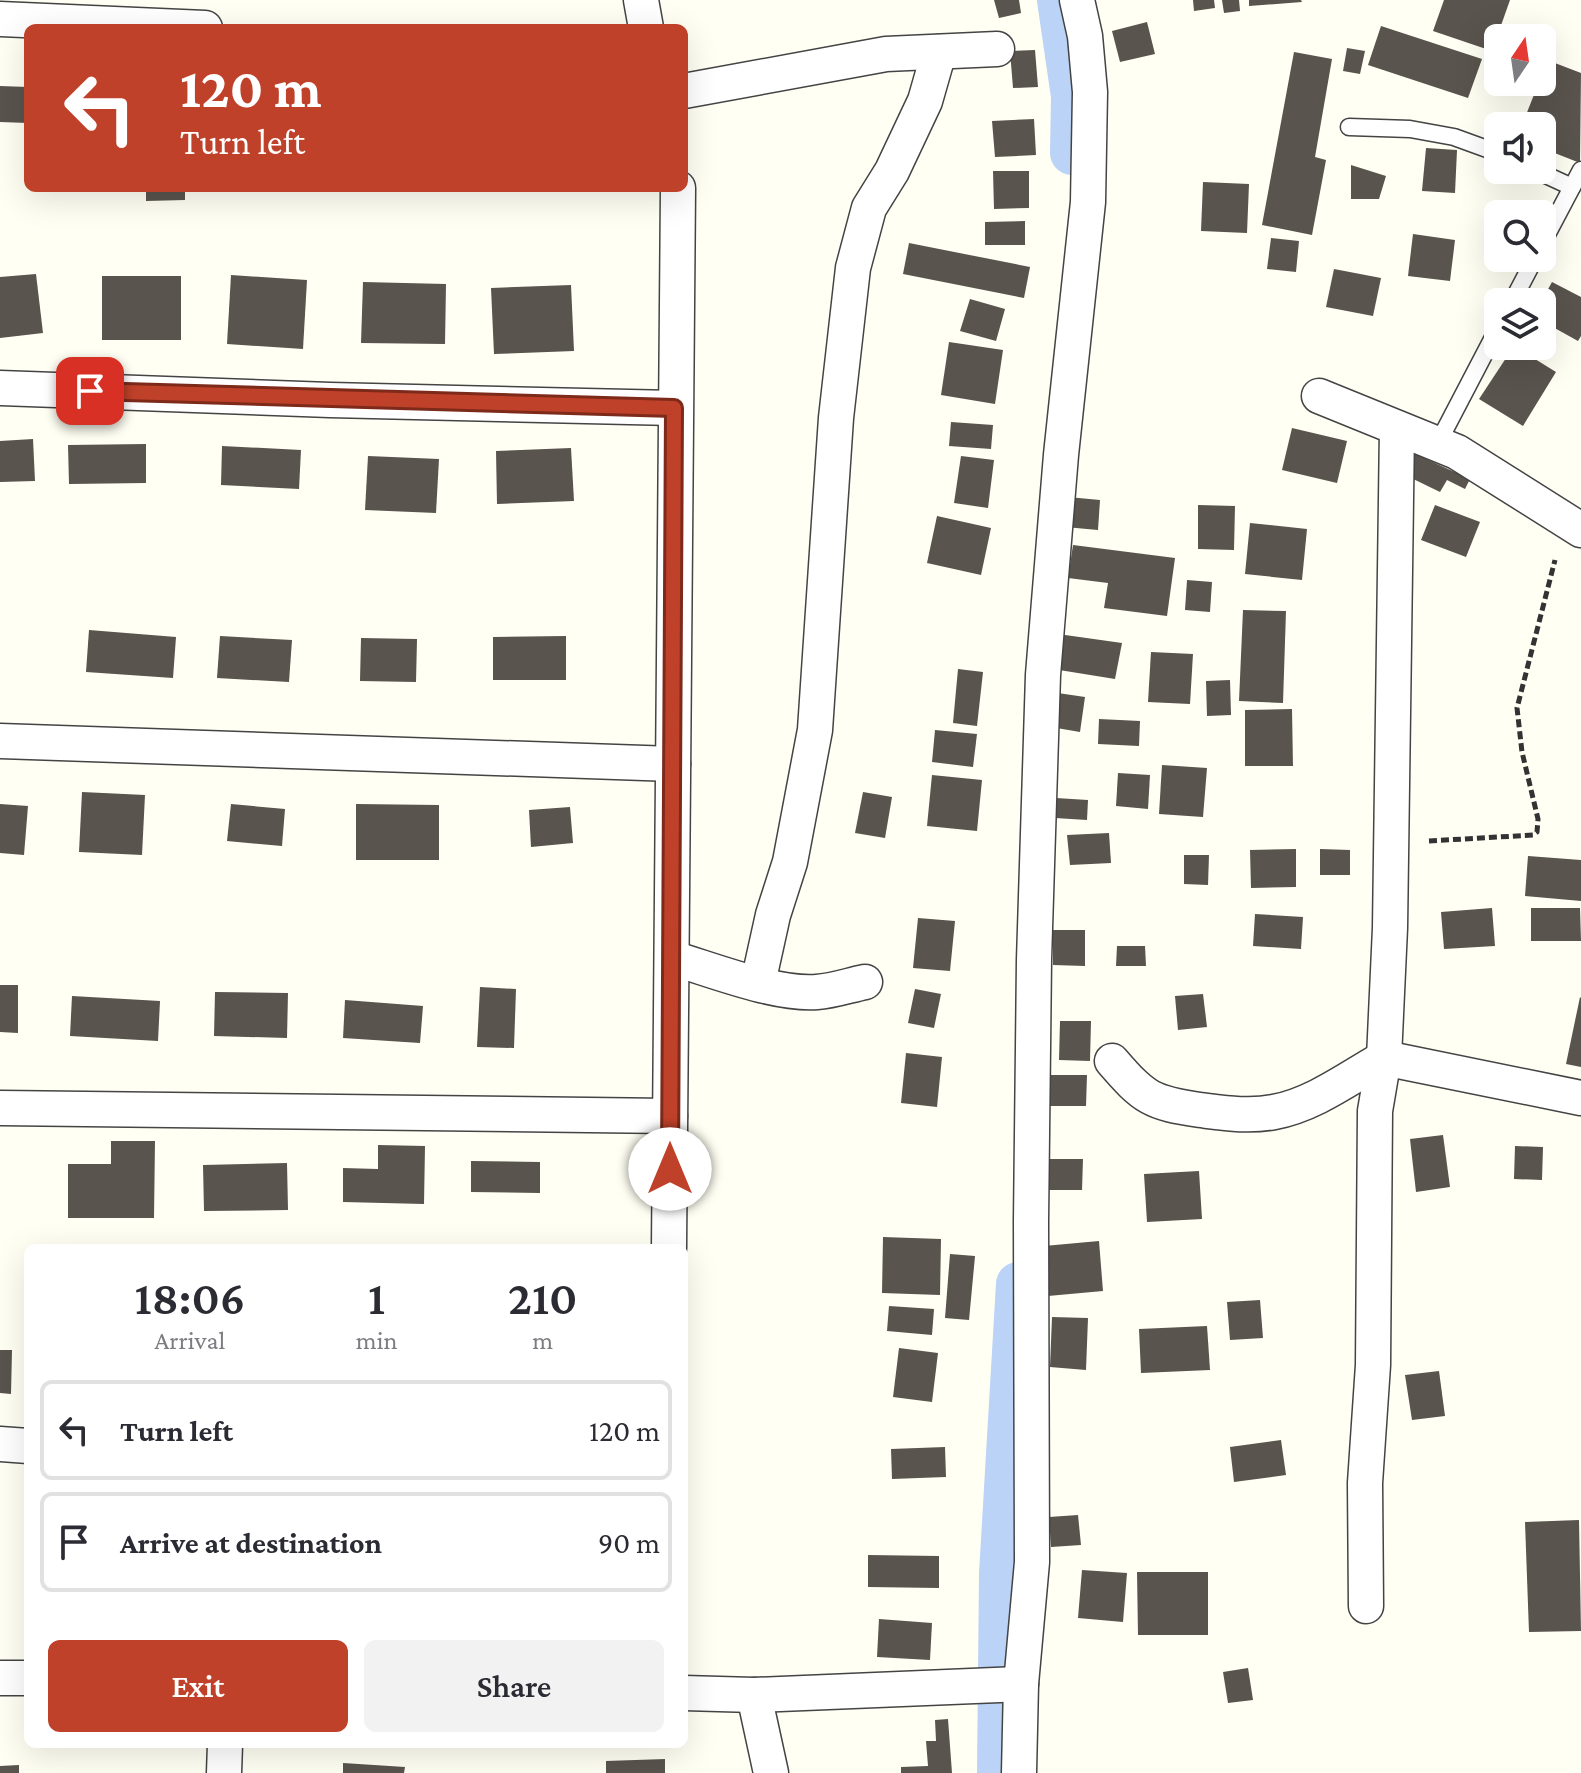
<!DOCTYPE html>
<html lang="en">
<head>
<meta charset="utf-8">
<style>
	:root { --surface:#fff; --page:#f2f2f3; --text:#2b2b33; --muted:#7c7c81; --line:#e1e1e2; --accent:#c04129 }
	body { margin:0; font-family:"Crimson Pro",serif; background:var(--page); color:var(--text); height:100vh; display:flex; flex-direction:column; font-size:30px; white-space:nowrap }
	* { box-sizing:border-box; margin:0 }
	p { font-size:26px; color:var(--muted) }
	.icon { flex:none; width:44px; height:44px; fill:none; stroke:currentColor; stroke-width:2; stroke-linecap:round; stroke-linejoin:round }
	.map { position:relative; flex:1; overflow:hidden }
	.panel { position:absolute; left:24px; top:1244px; width:664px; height:504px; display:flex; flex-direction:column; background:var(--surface); border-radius:12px; box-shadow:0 8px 32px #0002 }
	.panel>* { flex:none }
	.guide { position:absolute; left:24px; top:24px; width:664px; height:168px; border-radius:12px; box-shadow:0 8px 32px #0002; background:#c04129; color:#fff; overflow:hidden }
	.needle { width:52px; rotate:13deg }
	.tools { position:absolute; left:1484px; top:24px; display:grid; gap:16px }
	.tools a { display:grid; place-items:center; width:72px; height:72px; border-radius:12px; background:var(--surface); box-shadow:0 8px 32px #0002; font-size:40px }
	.pin { position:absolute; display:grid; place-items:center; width:68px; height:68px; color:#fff; margin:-34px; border-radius:16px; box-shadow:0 4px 12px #0006 }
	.me { position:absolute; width:88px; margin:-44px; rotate:0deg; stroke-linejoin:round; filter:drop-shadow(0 0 6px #0008) }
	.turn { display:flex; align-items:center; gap:28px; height:168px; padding:0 24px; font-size:36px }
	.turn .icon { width:104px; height:104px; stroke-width:2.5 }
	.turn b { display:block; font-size:56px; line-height:68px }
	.eta { display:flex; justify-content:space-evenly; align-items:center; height:136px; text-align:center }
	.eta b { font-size:48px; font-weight:600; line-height:56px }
	.action { display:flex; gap:16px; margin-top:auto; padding:16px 24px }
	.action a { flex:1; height:92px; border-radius:12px; background:var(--accent); color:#fff; font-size:32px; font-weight:600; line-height:92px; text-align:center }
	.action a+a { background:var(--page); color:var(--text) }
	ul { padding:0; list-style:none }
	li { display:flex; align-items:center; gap:24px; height:100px; margin:0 16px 12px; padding:0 8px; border:4px solid var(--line); border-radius:12px }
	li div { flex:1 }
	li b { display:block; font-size:30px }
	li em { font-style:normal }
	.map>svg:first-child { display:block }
</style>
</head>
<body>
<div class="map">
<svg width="1581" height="1773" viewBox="0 0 1581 1773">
	<rect width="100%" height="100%" fill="#fffff4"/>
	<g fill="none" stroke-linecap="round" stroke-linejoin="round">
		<!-- canal -->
		<g stroke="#bad3f6" stroke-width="44">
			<path d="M1059 0 1073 96 1072 153"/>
			<path d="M999 1773 1001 1574 1018 1284"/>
		</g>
	</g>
	<!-- building -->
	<g fill="#59544d">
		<path d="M994 0H1019L1021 13 999 18Z"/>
		<path d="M1193 0H1214L1215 8 1194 11Z"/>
		<path d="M1222 0H1239L1240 11 1224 13Z"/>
		<path d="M1249 0H1301L1302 2 1249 6Z"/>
		<path d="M1444 0H1510L1492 51 1433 31Z"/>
		<path d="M1147 22 1155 54 1120 62 1112 31Z"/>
		<path d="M1381 26 1482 59 1468 98 1368 65Z"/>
		<path d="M1347 48 1365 51 1360 74 1343 71Z"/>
		<path d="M1035 50 1038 87 1013 88 1010 51Z"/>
		<path d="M1294 52 1332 59 1315 157 1326 160 1312 235 1262 225Z"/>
		<path d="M1547 60 1581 73 1580 163 1542 148V126L1524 120 1539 82H1542Z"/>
		<path d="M0 86 28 87V123L0 122Z"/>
		<path d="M1034 119 1036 155 995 157 992 121Z"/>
		<path d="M1426 148 1457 150 1455 193 1422 191Z"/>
		<path d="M1351 165 1386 176 1379 199H1351Z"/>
		<path d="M993 171H1029V208L994 209Z"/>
		<path d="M1203 182 1249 184 1247 233 1201 231Z"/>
		<path d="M146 188H185V200L146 201Z"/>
		<path d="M1025 221V245H985V222Z"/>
		<path d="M1413 234 1455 240 1450 281 1408 276Z"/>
		<path d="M1271 238 1299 241 1296 272 1267 269Z"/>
		<path d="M909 243 1030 267 1024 298 903 274Z"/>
		<path d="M1334 269 1381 278 1373 316 1326 307Z"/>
		<path d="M36 274 43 333 0 338V277Z"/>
		<path d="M231 275 307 280 303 349 227 344Z"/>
		<rect x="102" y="276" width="79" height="64"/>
		<path d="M363 282 446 284 445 344 361 343Z"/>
		<path d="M1552 282 1581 297V336L1578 341 1542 321 1541 302Z"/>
		<path d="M571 285 574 351 494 354 491 288Z"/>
		<path d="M970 299 1005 309 996 341 960 331Z"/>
		<path d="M949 342 1003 350 995 404 941 395Z"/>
		<path d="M1514 346 1556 372 1523 426 1479 399Z"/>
		<path d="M951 422 993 425 991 449 949 446Z"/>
		<path d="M1292 428 1347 441 1337 483 1282 470Z"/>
		<path d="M33 439 35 481 0 482V441Z"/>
		<path d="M146 444V483L69 484 68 445Z"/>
		<path d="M222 446 301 450 299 489 221 485Z"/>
		<path d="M571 448 574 501 497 504 496 451Z"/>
		<path d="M1415 454 1470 479 1465 489 1447 480 1440 492 1405 475Z"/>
		<path d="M368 456 439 459 436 513 365 510Z"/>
		<path d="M961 456 994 460 988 508 954 503Z"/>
		<path d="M1068 497 1100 500 1098 530 1065 527Z"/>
		<path d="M1198 505 1235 506 1234 550 1198 549Z"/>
		<path d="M1435 505 1480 522 1466 557 1421 540Z"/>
		<path d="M937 516 991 528 981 575 927 563Z"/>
		<path d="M1250 523 1307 529 1302 580 1245 574Z"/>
		<path d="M1073 545 1175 558 1167 616 1104 608 1108 583 1068 578Z"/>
		<path d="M1187 580 1212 582 1210 612 1185 610Z"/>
		<path d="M1243 610 1286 611 1283 703 1239 701Z"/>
		<path d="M89 630 176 637 173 678 86 672Z"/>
		<path d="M1058 634 1122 643 1115 679 1053 669Z"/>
		<path d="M220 636 292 640 289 682 217 678Z"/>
		<path d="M566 636V680H493V637Z"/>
		<path d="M361 638 417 639 416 682 360 681Z"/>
		<path d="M1151 652 1193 654 1190 704 1148 702Z"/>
		<path d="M958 669 983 672 977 726 953 723Z"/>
		<path d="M1230 680 1231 715 1207 716 1206 681Z"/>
		<path d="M1051 692 1085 697 1080 732 1045 726Z"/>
		<path d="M1292 709 1293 766H1245V710Z"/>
		<path d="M1099 719 1140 721 1139 746 1098 744Z"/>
		<path d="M935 730 977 734 973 767 932 762Z"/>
		<path d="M1162 765 1207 768 1203 817 1159 814Z"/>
		<path d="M1118 773 1150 775 1148 809 1116 806Z"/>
		<path d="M932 775 982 780 977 831 927 826Z"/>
		<path d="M82 792 145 795 142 855 79 852Z"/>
		<path d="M863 792 892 797 885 838 855 833Z"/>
		<path d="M1056 798 1088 800 1087 820 1055 818Z"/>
		<path d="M0 804 28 806 24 855 0 853Z"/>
		<path d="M231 804 285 809 282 846 227 841Z"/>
		<path d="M356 804 439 805V860H356Z"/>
		<path d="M570 807 573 843 531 847 529 810Z"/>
		<path d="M1109 833 1111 863 1070 865 1067 835Z"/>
		<path d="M1296 849V887L1251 888 1250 850Z"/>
		<path d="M1320 849 1350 850V875H1320Z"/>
		<path d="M1184 855H1209L1208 885 1184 884Z"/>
		<path d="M1528 856 1581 860V901L1525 896Z"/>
		<path d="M1492 908 1495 946 1444 949 1441 912Z"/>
		<path d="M1531 908H1580L1581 941H1531Z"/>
		<path d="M1255 914 1303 917 1301 949 1253 946Z"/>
		<path d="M918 918 955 921 950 971 913 968Z"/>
		<path d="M1053 930H1085V966L1053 965Z"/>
		<path d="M1117 946H1145L1146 966H1116Z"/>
		<path d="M0 985H18V1033L0 1032Z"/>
		<path d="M480 987 516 989 514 1048 477 1047Z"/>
		<path d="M915 989 941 994 934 1028 908 1023Z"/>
		<path d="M215 992 288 993 287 1038 214 1036Z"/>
		<path d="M1203 994 1207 1027 1178 1030 1175 996Z"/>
		<path d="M72 996 160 1001 158 1041 70 1036Z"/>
		<path d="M1580 997 1581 998V1067L1566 1064Z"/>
		<path d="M345 1000 423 1006 420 1043 343 1038Z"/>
		<path d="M1060 1021H1091L1090 1061 1059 1060Z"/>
		<path d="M906 1053 942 1057 937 1107 901 1103Z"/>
		<path d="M1046 1075H1087L1086 1106H1046Z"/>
		<path d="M1443 1135 1450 1187 1416 1192 1410 1139Z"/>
		<path d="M111 1141H155L154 1218H68V1164H111Z"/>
		<path d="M378 1145 425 1146 424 1204 343 1202V1168L378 1169Z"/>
		<path d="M1515 1146 1543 1147 1542 1180 1514 1179Z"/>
		<path d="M1046 1159H1083L1082 1190H1046Z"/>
		<path d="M471 1161 540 1162V1193L471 1192Z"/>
		<path d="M287 1163 288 1210 204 1211 203 1165Z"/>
		<path d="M1199 1171 1202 1219 1147 1222 1144 1174Z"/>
		<path d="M883 1237 941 1239 940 1295 882 1293Z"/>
		<path d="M1099 1241 1103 1291 1048 1296 1044 1246Z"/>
		<path d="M950 1254 975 1256 969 1320 945 1318Z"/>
		<path d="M1260 1300 1263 1338 1230 1340 1227 1302Z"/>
		<path d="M889 1306 934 1309 932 1335 887 1331Z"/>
		<path d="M1052 1317 1088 1318 1086 1370 1050 1367Z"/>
		<path d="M1207 1326 1210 1370 1141 1373 1139 1329Z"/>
		<path d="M899 1348 938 1353 932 1402 893 1397Z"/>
		<path d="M0 1350H12L11 1394 0 1393Z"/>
		<path d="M1439 1371 1445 1416 1412 1420 1405 1375Z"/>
		<path d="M1281 1440 1286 1475 1234 1482 1230 1447Z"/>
		<path d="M945 1447 946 1477 892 1479 891 1449Z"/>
		<path d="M1078 1515 1081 1545 1051 1547 1049 1517Z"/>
		<path d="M1579 1520 1581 1631 1529 1632 1525 1522Z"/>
		<path d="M868 1555 939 1556V1588L868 1587Z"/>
		<path d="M1082 1570 1127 1573 1123 1622 1078 1618Z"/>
		<path d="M1137 1572H1208V1635H1138Z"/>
		<path d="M879 1619 932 1623 930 1660 877 1657Z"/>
		<path d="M1248 1668 1253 1700 1228 1703 1223 1672Z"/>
		<path d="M948 1719 952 1773H901V1767L928 1766 926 1741H936L935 1720Z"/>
		<path d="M665 1759V1773H606V1761Z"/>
		<path d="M343 1763 405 1767 404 1773H343Z"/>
		<path d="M19 1765V1773H0V1766Z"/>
	</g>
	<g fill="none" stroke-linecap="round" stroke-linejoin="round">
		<defs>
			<g id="service">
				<path d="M1349 127 1410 129 1454 137 1498 153"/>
				<path d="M1535 170 1572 187"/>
				<path d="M1542 244 1581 170"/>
				<path d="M1512 302 1535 258"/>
				<path d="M1438 443 1498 328"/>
			</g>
			<g id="minor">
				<path d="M641 0 646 28"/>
				<path d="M0 19 205 28"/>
				<path d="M684 91 886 54 997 49"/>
				<path d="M0 388 330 400 674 408"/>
				<path d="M1319 396 1457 452 1581 530"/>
				<path d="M0 741 673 764"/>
				<path d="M672 958C713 970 775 995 817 992 833 991 850 985 865 982"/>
				<path d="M758 983 773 915 790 862 815 730 836 418 853 268 869 208 892 171 925 101 939 52"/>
				<path d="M1112 1061C1144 1098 1151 1103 1200 1110 1224 1113 1249 1117 1274 1112 1313 1105 1349 1078 1384 1058L1581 1098"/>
				<path d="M0 1108 670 1116"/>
				<path d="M669 1248 678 188"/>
				<path d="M0 1444 28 1446"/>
				<path d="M1366 1606 1365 1483 1373 1365 1375 1111 1384 1058 1390 928 1397 428"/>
				<path d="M0 1678H28"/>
				<path d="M684 1693 754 1695 1021 1684"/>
				<path d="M754 1695 771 1773"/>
				<path d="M224 1773 225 1744"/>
				<path d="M1019 1773 1021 1684 1032 1562 1031 1221 1034 960 1043 675 1061 455 1088 202 1090 92 1085 36 1077 0"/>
			</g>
		</defs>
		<!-- service casing -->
		<use href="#service" stroke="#444" stroke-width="19"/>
		<!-- minor casing -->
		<use href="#minor" stroke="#444" stroke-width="37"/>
		<!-- path -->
		<path stroke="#333" stroke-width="5" stroke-dasharray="8 4" stroke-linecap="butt" d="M1429 841 1533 835 1537 832 1538 819 1522 752 1517 708 1555 560"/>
		<!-- service -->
		<use href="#service" stroke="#fff" stroke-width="16"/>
		<!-- minor -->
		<use href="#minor" stroke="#fff" stroke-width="34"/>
	</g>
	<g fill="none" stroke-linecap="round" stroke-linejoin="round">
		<defs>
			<path id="route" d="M90 391 674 408 670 1169"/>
		</defs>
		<!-- route casing -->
		<use href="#route" stroke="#7d2a1b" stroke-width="20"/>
		<!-- route -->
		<use href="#route" stroke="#c04129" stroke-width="14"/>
	</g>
</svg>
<div class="tools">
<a><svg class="needle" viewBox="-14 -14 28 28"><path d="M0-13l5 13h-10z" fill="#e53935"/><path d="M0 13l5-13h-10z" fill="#7c7c81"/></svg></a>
<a><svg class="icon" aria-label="sound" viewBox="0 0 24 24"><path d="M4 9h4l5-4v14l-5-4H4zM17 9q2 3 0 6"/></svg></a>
<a><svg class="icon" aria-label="search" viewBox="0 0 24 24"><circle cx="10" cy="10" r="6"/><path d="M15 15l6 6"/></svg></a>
<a><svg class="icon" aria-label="layers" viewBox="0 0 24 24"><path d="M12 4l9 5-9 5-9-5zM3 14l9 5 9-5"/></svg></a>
</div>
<div class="pin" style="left:90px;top:391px;background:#d93025"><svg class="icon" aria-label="arrive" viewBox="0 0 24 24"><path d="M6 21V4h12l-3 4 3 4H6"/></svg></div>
<svg class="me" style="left:670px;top:1169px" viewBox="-20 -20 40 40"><circle r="19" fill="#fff"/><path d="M0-13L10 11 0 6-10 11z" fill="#c04129"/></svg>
<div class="guide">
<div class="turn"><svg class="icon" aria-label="left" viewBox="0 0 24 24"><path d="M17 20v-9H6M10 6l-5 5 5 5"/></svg><div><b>120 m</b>Turn left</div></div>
</div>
<section class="panel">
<div class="eta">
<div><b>18:06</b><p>Arrival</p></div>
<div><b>1</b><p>min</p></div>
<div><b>210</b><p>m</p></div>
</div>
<ul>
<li><svg class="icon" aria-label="left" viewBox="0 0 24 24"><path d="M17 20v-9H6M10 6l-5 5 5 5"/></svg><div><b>Turn left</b></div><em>120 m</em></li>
<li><svg class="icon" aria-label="arrive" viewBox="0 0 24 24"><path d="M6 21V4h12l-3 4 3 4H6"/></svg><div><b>Arrive at destination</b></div><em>90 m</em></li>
</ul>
<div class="action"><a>Exit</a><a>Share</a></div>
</section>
</div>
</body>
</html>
